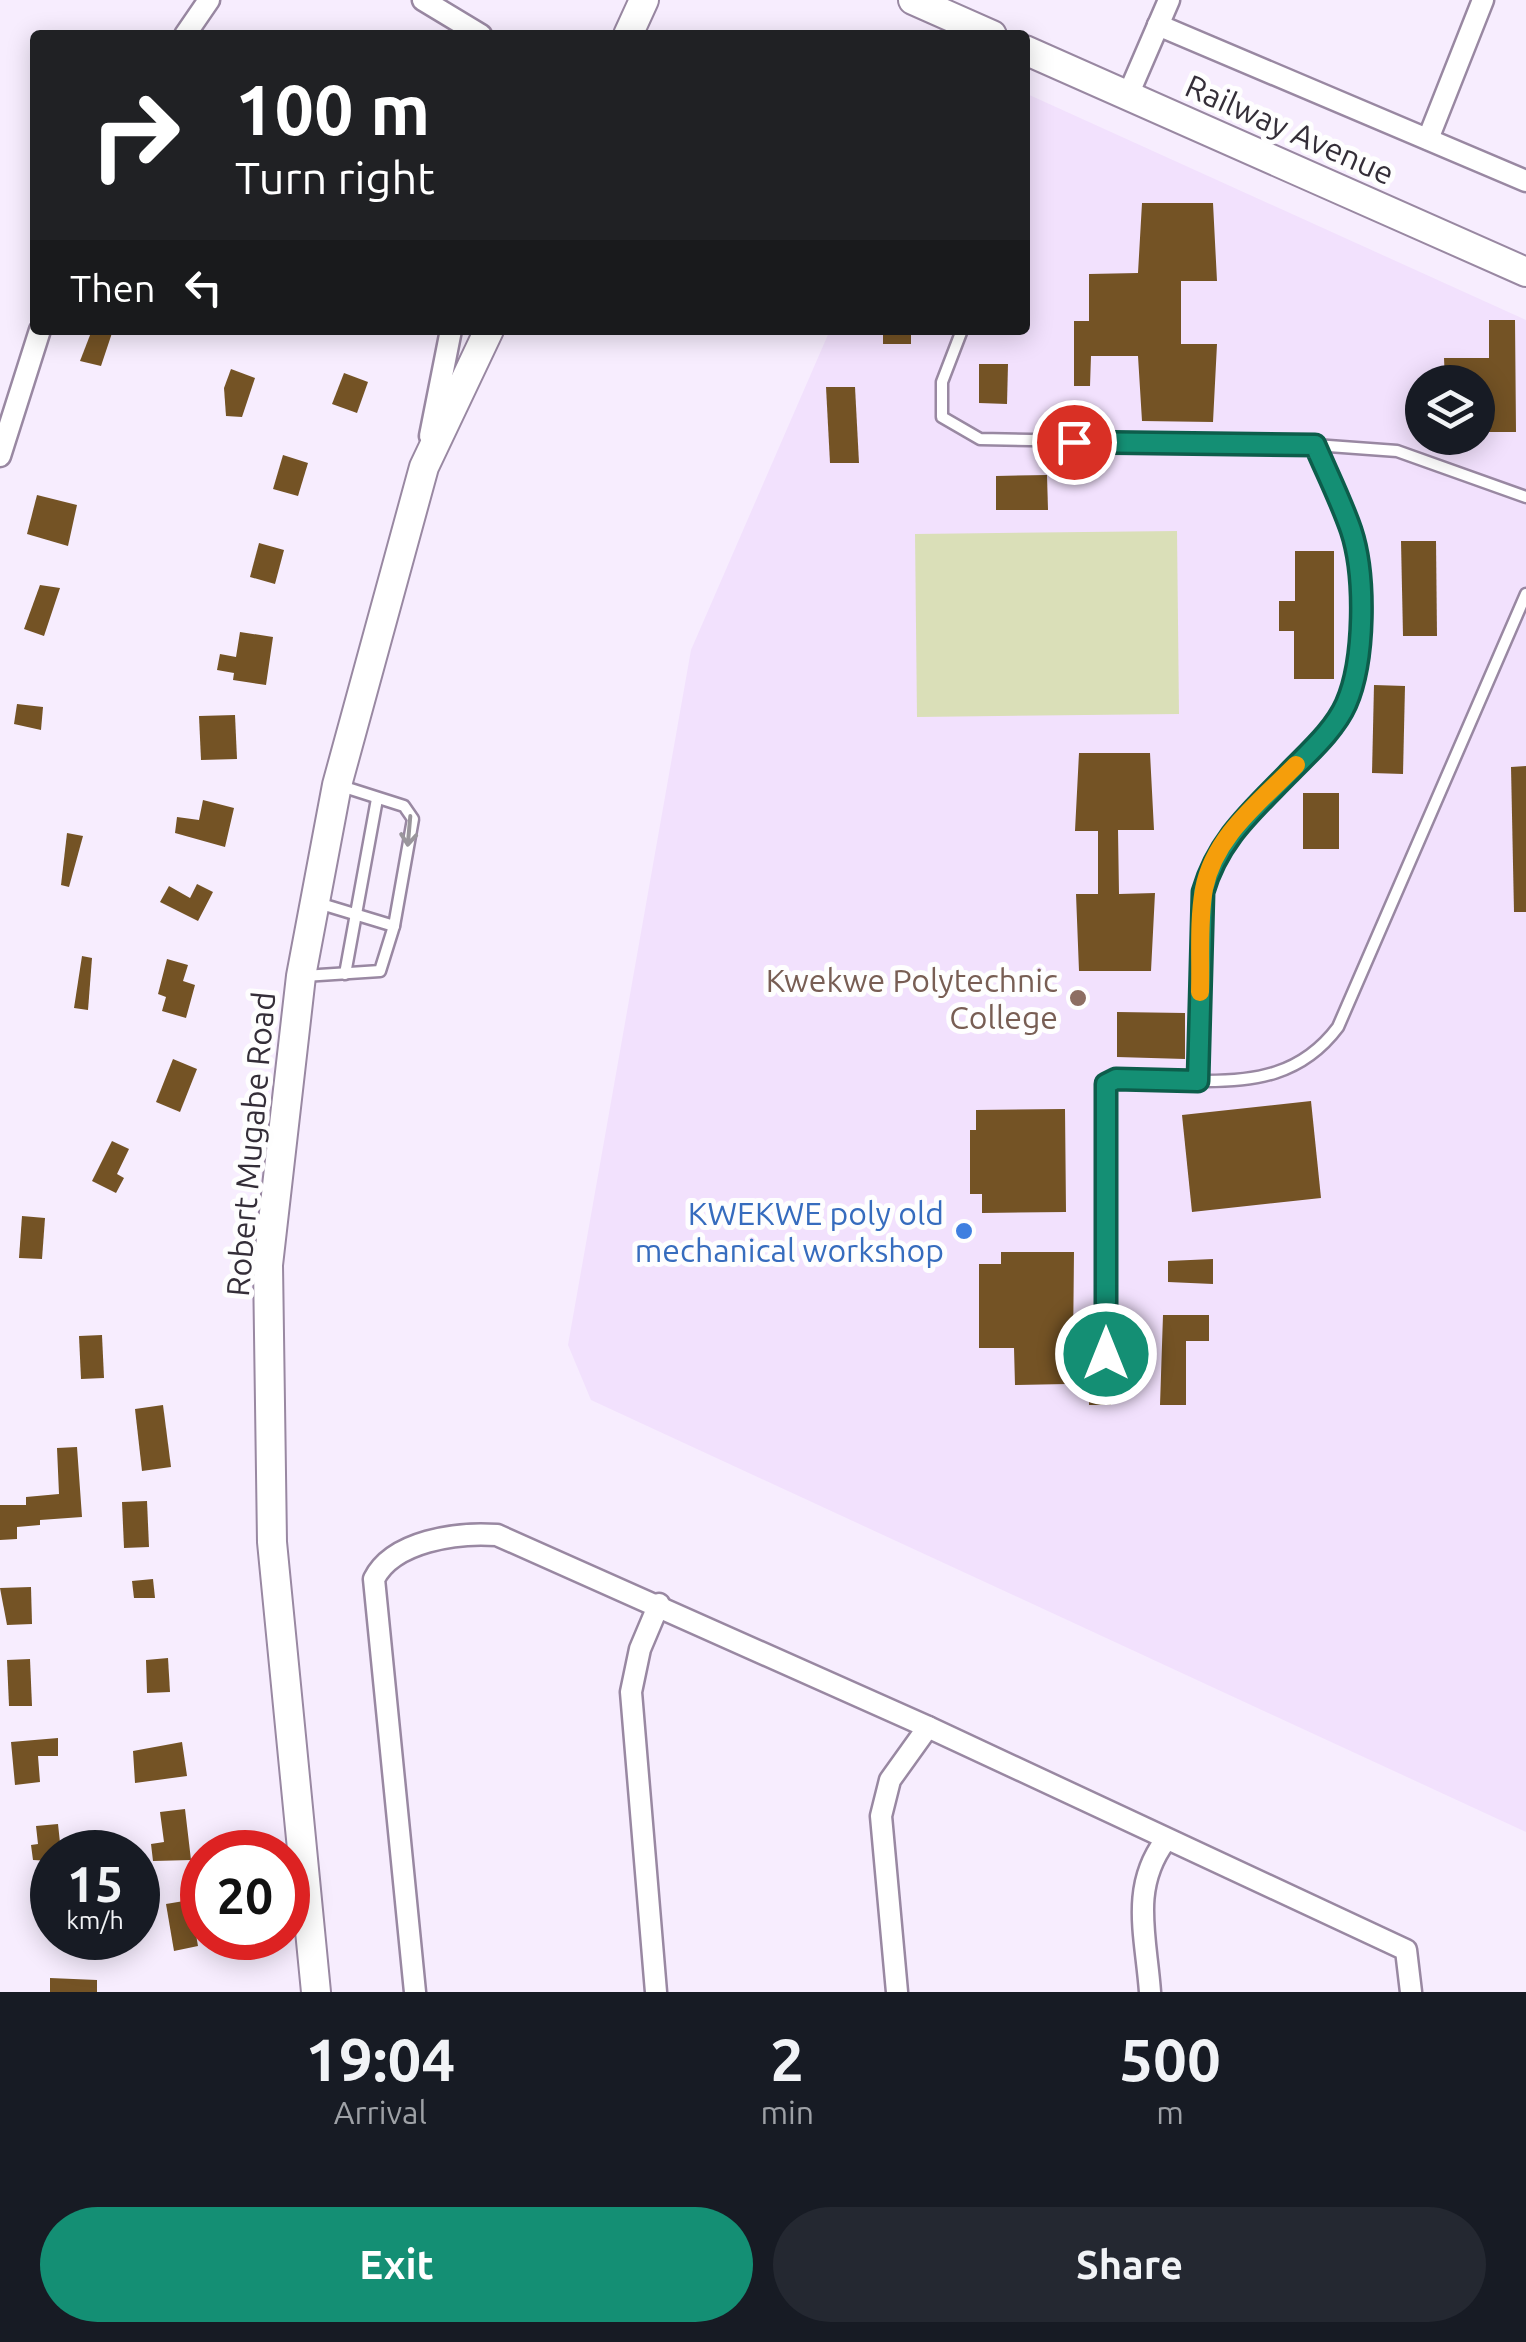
<!DOCTYPE html>
<html lang="en">
<head>
<meta charset="utf-8">
<style>
	:root { --surface:#171b24; --page:#242831; --text:#f1f3f6; --muted:#9ea1a6; --accent:#148f74 }
	body { margin:0; font-family:Ubuntu,sans-serif; background:var(--page); color:var(--text); height:100vh; display:flex; flex-direction:column; font-size:38px; white-space:nowrap }
	* { box-sizing:border-box; margin:0 }
	p { font-size:32px; color:var(--muted) }
	.icon { flex:none; width:55px; height:55px; fill:none; stroke:currentColor; stroke-width:2; stroke-linecap:round; stroke-linejoin:round }
	.map { position:relative; height:1992px; overflow:hidden }
	.drawer { display:flex; flex-direction:column; background:var(--surface); flex:1 }
	.drawer>* { flex:none }
	.top-card { position:absolute; left:30px; top:30px; width:1000px; height:305px; border-radius:10px; box-shadow:0 5px 25px #0003; background:#202124; color:#fff; overflow:hidden }
	.tools { position:absolute; left:1405px; top:365px; display:grid; gap:20px }
	.tools a { display:grid; place-items:center; width:90px; height:90px; border-radius:50%; background:var(--surface); box-shadow:0 5px 25px #0003; font-size:50px }
	.speed { position:absolute; left:30px; top:1830px; display:flex; gap:20px; font-size:50px; font-weight:700; text-align:center }
	.speed>* { display:grid; place-content:center; width:130px; height:130px; border-radius:50%; background:var(--surface); box-shadow:0 5px 25px #0003; line-height:1 }
	.speed small { font-size:25px; font-weight:400 }
	.speed .limit { border:15px solid #d22; background:#fff; color:#111 }
	.pin { position:absolute; display:grid; place-items:center; width:85px; height:85px; color:#fff; margin:-42px; border:5px solid #fff; border-radius:50%; box-shadow:0 2px 10px #0007 }
	.me { position:absolute; width:110px; margin:-55px; rotate:0deg; stroke-linejoin:round; filter:drop-shadow(0 0 8px #0008) }
	.turn { display:flex; align-items:center; gap:35px; height:210px; padding:0 40px; font-size:45px }
	.turn .icon { width:130px; height:130px; stroke-width:2.5 }
	.turn b { display:block; font-size:70px; line-height:85px }
	.then { display:flex; align-items:center; height:95px; padding:0 40px; background:#0003; gap:20px; font-size:38px }
	.eta { display:flex; justify-content:space-evenly; align-items:center; height:170px; text-align:center }
	.eta b { font-size:60px; font-weight:700; line-height:70px }
	.cta { display:flex; gap:20px; margin-top:auto; padding:20px 40px }
	.cta a { flex:1; height:115px; border-radius:60px; background:var(--accent); color:#fff; font-size:40px; font-weight:700; line-height:115px; text-align:center }
	.cta a+a { background:var(--page); color:var(--text) }
	.map>svg:first-child { display:block }
</style>
</head>
<body>
<div class="map">
<svg width="1526" height="1992" viewBox="0 0 1526 1992">
	<rect width="100%" height="100%" fill="#f7edfe"/>
	<!-- built -->
	<path fill="#f2e1fd" fill-rule="evenodd" d="M1025 93 1526 320V1832L591 1400 568 1345 691 650 830 330H1025ZM1422 382H1478V438H1422Z"/>
	<!-- green -->
	<path fill="#dadfb8" d="M1177 531 1179 714 917 717 915 534Z"/>
	<!-- building -->
	<g fill="#745325">
		<path d="M1142 203H1213L1217 281H1181V344H1217L1213 422 1142 421 1138 356H1091L1090 386H1074V321H1089V274L1138 273Z"/>
		<path d="M1489 320H1515L1516 432H1489V417H1478V382H1445L1444 358H1489Z"/>
		<path d="M92 330H113L101 366 80 361Z"/>
		<rect x="883" y="330" width="28" height="14"/>
		<path d="M979 364H1008L1007 404 979 403Z"/>
		<path d="M231 369 255 378 242 417 226 416 224 388Z"/>
		<path d="M344 373 368 382 357 413 332 404Z"/>
		<path d="M826 387H855L859 463H830Z"/>
		<path d="M283 455 308 463 298 496 273 489Z"/>
		<path d="M1047 475 1048 510H996V476Z"/>
		<path d="M37 495 77 505 68 546 27 534Z"/>
		<path d="M1401 541H1436L1437 636H1403Z"/>
		<path d="M259 543 284 550 275 584 250 577Z"/>
		<path d="M1295 551H1334V679H1294V631H1279V601H1295Z"/>
		<path d="M40 585 60 588 44 636 24 629Z"/>
		<path d="M240 632 273 637 266 685 233 680 234 673 217 670 220 654 236 657Z"/>
		<path d="M1374 685 1405 686 1403 774 1372 773Z"/>
		<path d="M17 704 43 707 41 730 14 724Z"/>
		<path d="M235 715 237 759 201 760 199 716Z"/>
		<path d="M1079 753H1150L1154 830H1118L1119 894 1155 893 1151 971H1079L1076 894H1098V831H1075Z"/>
		<path d="M1526 766V912H1514L1511 767Z"/>
		<rect x="1303" y="793" width="36" height="56"/>
		<path d="M203 800 234 808 225 847 175 833 177 817 199 820Z"/>
		<path d="M67 833 83 836 69 887 61 885Z"/>
		<path d="M197 884 213 892 198 921 160 902 169 886 190 898Z"/>
		<path d="M82 956 92 958 88 1010 74 1008Z"/>
		<path d="M167 959 188 965 183 981 195 985 186 1018 162 1011 166 997 158 994Z"/>
		<path d="M1117 1012 1185 1013V1059L1117 1057Z"/>
		<path d="M173 1059 197 1069 180 1112 156 1102Z"/>
		<path d="M1311 1101 1321 1198 1192 1212 1182 1115Z"/>
		<path d="M1065 1109 1066 1212 982 1213V1194H970V1130H976V1110Z"/>
		<path d="M112 1141 129 1149 117 1174 124 1178 116 1193 92 1181Z"/>
		<path d="M22 1216 45 1218 42 1259 19 1258Z"/>
		<path d="M1001 1252H1074L1073 1348H1066L1067 1384 1015 1385 1014 1348H979V1264H1001Z"/>
		<path d="M1213 1259V1284L1168 1282V1261Z"/>
		<path d="M1163 1315H1209V1341H1186V1405H1160Z"/>
		<path d="M102 1335 104 1378 81 1379 79 1336Z"/>
		<rect x="1089" y="1387" width="22" height="18"/>
		<path d="M163 1405 171 1467 142 1471 135 1409Z"/>
		<path d="M77 1447 82 1517 40 1520V1525L17 1527V1539L0 1540V1505H26V1497L59 1494 57 1448Z"/>
		<path d="M147 1501 149 1547 124 1548 122 1502Z"/>
		<path d="M153 1579 155 1598H134L132 1581Z"/>
		<path d="M31 1587 32 1624 7 1625 0 1588Z"/>
		<path d="M168 1658 170 1692 147 1693 146 1660Z"/>
		<path d="M30 1659 32 1706H9L7 1660Z"/>
		<path d="M58 1738V1756H38L40 1782 15 1785 11 1742Z"/>
		<path d="M182 1742 187 1776 135 1783 133 1751Z"/>
		<path d="M185 1809 191 1860 153 1861 151 1844 164 1842 160 1812Z"/>
		<path d="M58 1824 61 1852H52V1861L33 1860 31 1845 38 1844 36 1826Z"/>
		<path d="M190 1900 198 1946 174 1951 166 1904Z"/>
		<path d="M50 1978 97 1980V1992H50Z"/>
	</g>
	<g fill="none" stroke-linecap="round" stroke-linejoin="round">
		<defs>
			<g id="lane">
				<path d="M962 330 942 382V417L980 439 1315 445"/>
				<path d="M1526 497 1397 451 1315 445C1327 473 1341 501 1351 530 1366 575 1365 661 1346 704 1335 728 1311 751 1292 769 1254 808 1218 838 1203 892L1198 1081C1255 1082 1302 1075 1338 1027L1526 594"/>
				<path d="M318 903 394 926"/>
				<path d="M345 974 377 799"/>
				<path d="M304 976 380 971 394 926 413 819 404 806 338 785"/>
				<path d="M1107 1354V1084L1116 1079 1198 1081"/>
			</g>
			<g id="street">
				<path d="M423 0 481 35"/>
				<path d="M1158 25 1526 181"/>
				<path d="M185 35 209 0"/>
				<path d="M1128 95 1169 0"/>
				<path d="M1428 139 1483 0"/>
				<path d="M430 436 451 330"/>
				<path d="M0 456 40 330"/>
				<path d="M415 1992 374 1579C393 1541 457 1532 497 1535L928 1727 1406 1950 1411 1992"/>
				<path d="M656 1992 631 1692 640 1649 659 1604"/>
				<path d="M897 1992 881 1816 890 1780 928 1727"/>
				<path d="M1150 1992C1146 1936 1130 1888 1165 1841"/>
			</g>
			<g id="secondary">
				<path d="M913 0 992 35"/>
				<path d="M628 35 644 0"/>
				<path d="M1025 50 1526 272"/>
				<path d="M316 1992 272 1542 268 1265 301 976 337 785 424 467 489 330"/>
			</g>
		</defs>
		<!-- lane casing -->
		<use href="#lane" stroke="#9988a2" stroke-width="15"/>
		<!-- street casing -->
		<use href="#street" stroke="#9988a2" stroke-width="25"/>
		<!-- secondary casing -->
		<use href="#secondary" stroke="#9988a2" stroke-width="32"/>
		<!-- lane -->
		<use href="#lane" stroke="#fff" stroke-width="10"/>
		<!-- street -->
		<use href="#street" stroke="#fff" stroke-width="20"/>
		<!-- secondary -->
		<use href="#secondary" stroke="#fff" stroke-width="28"/>
	</g>
	<!-- one-way arrows -->
	<defs><path id="oneway-shaft" d="M-6 0H5M1.5-3L5.5 0L1.5 3" fill="none" stroke-width="1.6" stroke-linecap="round" stroke-linejoin="round" transform="scale(2.5)"/></defs>
	<use stroke="#9a969c" href="#oneway-shaft" transform="translate(409 831) rotate(95)"/>
	<g fill="none" stroke-linecap="round" stroke-linejoin="round">
		<defs>
			<path id="route" d="M1074 442 1315 445C1327 473 1341 501 1351 530 1366 575 1365 661 1346 704 1334 731 1307 754 1287 775 1251 812 1218 840 1203 892L1198 1081 1116 1079 1106 1084V1354"/>
		</defs>
		<!-- route casing -->
		<use href="#route" stroke="#0d5d4b" stroke-width="25"/>
		<!-- route -->
		<use href="#route" stroke="#148f74" stroke-width="18"/>
		<!-- slow -->
		<path stroke="#f59e0b" stroke-width="18" d="M1200 992C1201 959 1198 922 1204 889 1214 836 1260 802 1296 765"/>
	</g>
	<!-- markers -->
	<circle fill="#8d6e63" stroke="#fefefe" stroke-width="4" cx="1078" cy="998" r="10"/>
	<circle fill="#3f7fe0" stroke="#fefefe" stroke-width="4" cx="964" cy="1231" r="10"/>
	<g text-anchor="middle" dominant-baseline="central" stroke-width="10" stroke-linejoin="round" paint-order="stroke">
		<!-- street labels -->
		<g font-size="32" fill="#342e38" stroke="#fefefe">
			<text transform="translate(1290 129) rotate(24)">Railway Avenue</text>
			<text transform="translate(250 1144) rotate(-85)">Robert Mugabe Road</text>
		</g>
		<!-- education labels -->
		<g font-size="32" fill="#785e54" stroke="#fefefe" text-anchor="end">
			<text x="1058" y="980">Kwekwe Polytechnic<tspan x="1058" dy="37">College</tspan></text>
		</g>
		<!-- shop labels -->
		<g font-size="32" fill="#366cbe" stroke="#fefefe" text-anchor="end">
			<text x="944" y="1213">KWEKWE poly old<tspan x="944" dy="37">mechanical workshop</tspan></text>
		</g>
	</g>
</svg>
<div class="tools">
<a><svg class="icon" aria-label="layers" viewBox="0 0 24 24"><path d="M12 4l9 5-9 5-9-5zM3 14l9 5 9-5"/></svg></a>
</div>
<div class="speed"><div>15<small>km/h</small></div><div class="limit">20</div></div>
<div class="pin" style="left:1074px;top:442px;background:#d93025"><svg class="icon" aria-label="arrive" viewBox="0 0 24 24"><path d="M6 21V4h12l-3 4 3 4H6"/></svg></div>
<svg class="me" style="left:1106px;top:1354px" viewBox="-20 -20 40 40"><circle r="17" fill="#148f74" stroke="#fff" stroke-width="3"/><path d="M0-11L8 9 0 5-8 9z" fill="#fff"/></svg>
<div class="top-card">
<div class="turn"><svg class="icon" aria-label="right" viewBox="0 0 24 24"><path d="M7 20v-9h11M14 6l5 5-5 5"/></svg><div><b>100 m</b>Turn right</div></div>
<div class="then">Then<svg class="icon" aria-label="left" viewBox="0 0 24 24"><path d="M17 20v-9H6M10 6l-5 5 5 5"/></svg></div>
</div>
</div>
<section class="drawer">
<div class="eta">
<div><b>19:04</b><p>Arrival</p></div>
<div><b>2</b><p>min</p></div>
<div><b>500</b><p>m</p></div>
</div>
<div class="cta"><a>Exit</a><a>Share</a></div>
</section>
</body>
</html>
